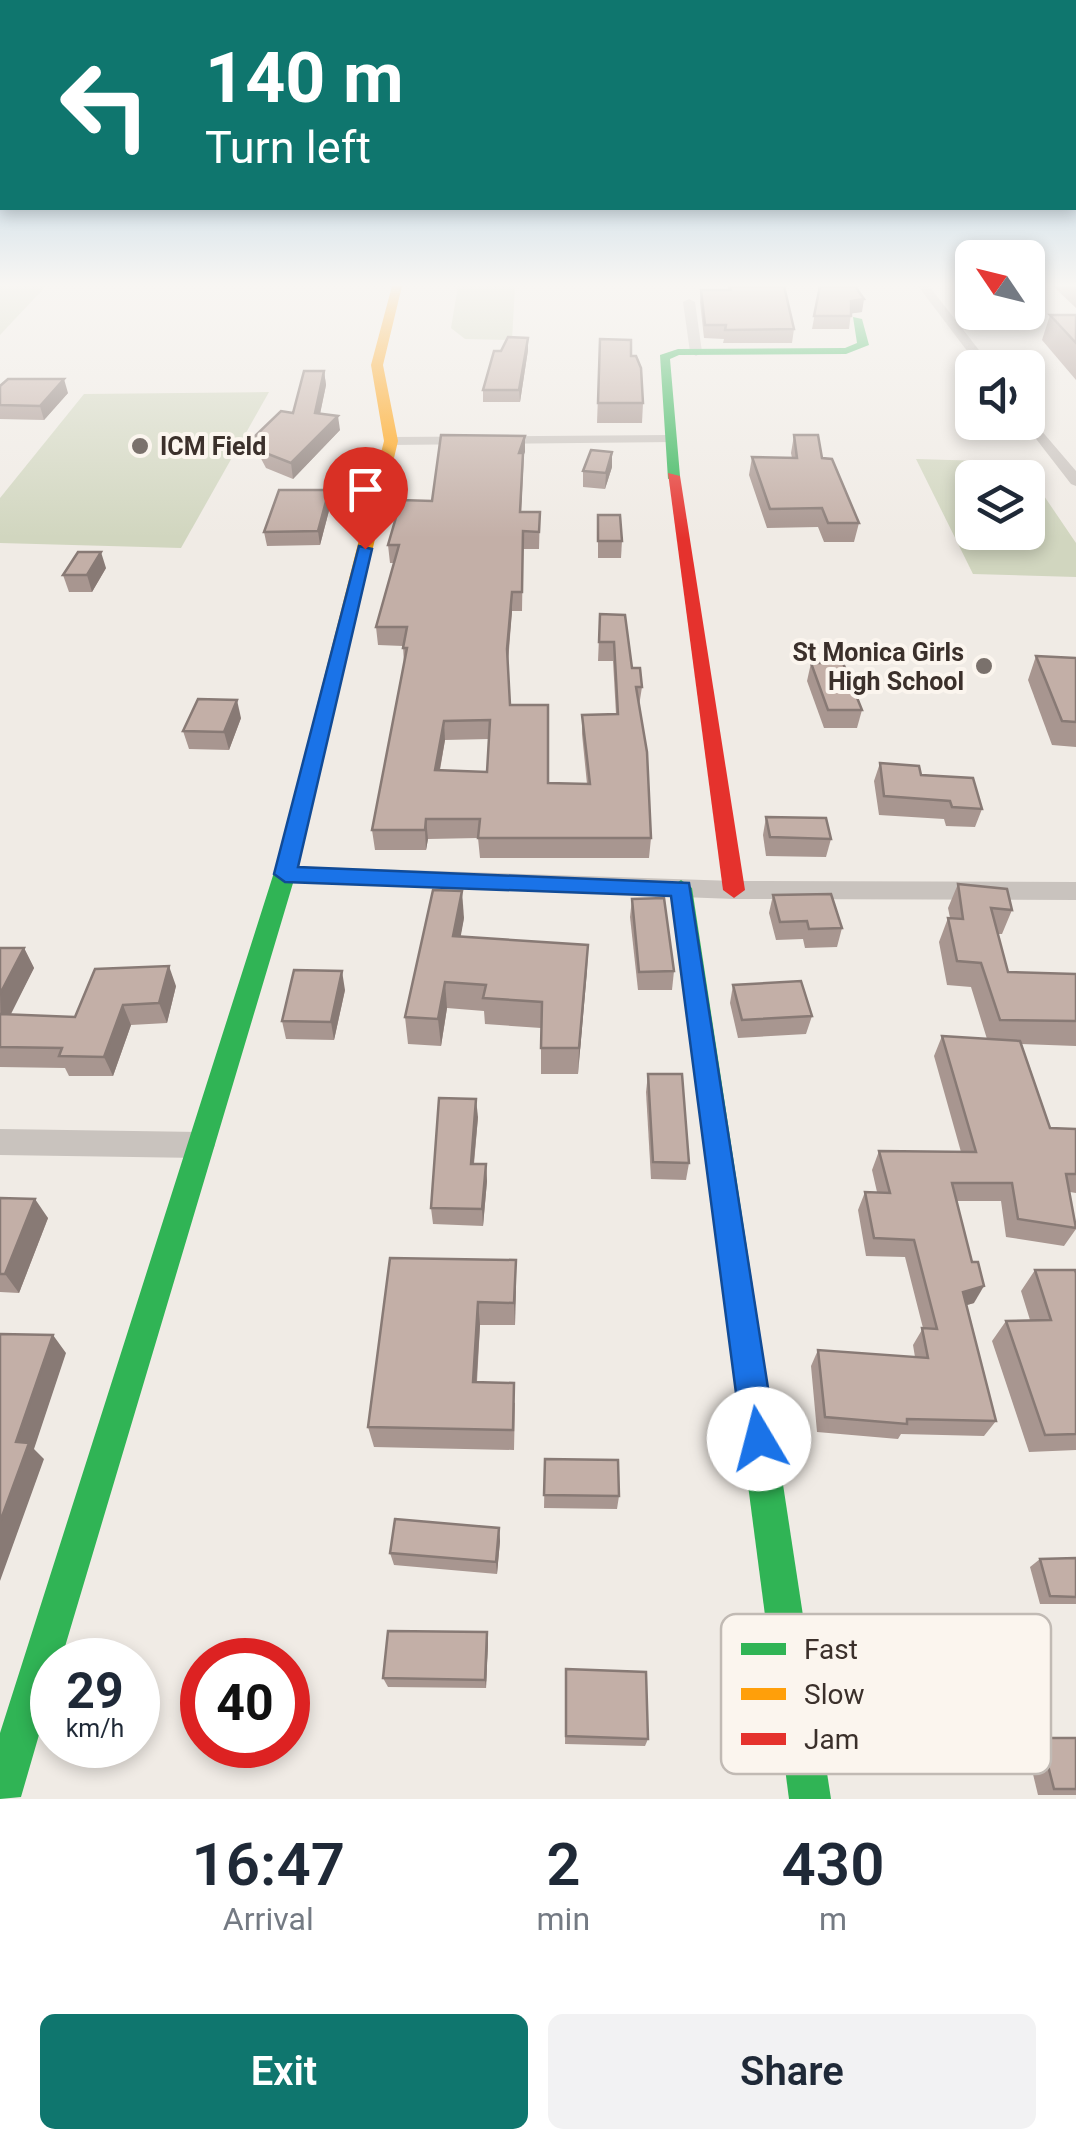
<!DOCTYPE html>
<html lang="en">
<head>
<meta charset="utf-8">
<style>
	:root { --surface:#fff; --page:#f2f2f3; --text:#1f2937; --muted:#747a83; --accent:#0f766e }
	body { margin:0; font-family:Roboto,sans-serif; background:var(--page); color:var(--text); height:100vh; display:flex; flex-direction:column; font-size:38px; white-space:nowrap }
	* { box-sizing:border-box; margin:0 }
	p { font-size:32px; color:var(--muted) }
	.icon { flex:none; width:55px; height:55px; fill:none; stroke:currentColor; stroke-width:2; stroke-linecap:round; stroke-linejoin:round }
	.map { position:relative; height:1799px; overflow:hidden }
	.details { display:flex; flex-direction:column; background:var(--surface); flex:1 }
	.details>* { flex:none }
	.banner { position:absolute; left:0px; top:0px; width:1078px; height:210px; box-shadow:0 5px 15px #0003; background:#0f766e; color:#fff; overflow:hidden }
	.needle { width:65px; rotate:305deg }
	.fabs { position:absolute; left:955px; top:240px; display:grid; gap:20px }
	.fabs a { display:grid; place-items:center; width:90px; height:90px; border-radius:15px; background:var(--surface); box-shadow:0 5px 15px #0003; font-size:50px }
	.speed { position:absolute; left:30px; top:1638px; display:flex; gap:20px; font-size:50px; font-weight:700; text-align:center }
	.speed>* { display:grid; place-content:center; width:130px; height:130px; border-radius:50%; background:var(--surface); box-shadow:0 5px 15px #0003; line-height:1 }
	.speed small { font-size:25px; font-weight:400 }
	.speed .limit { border:15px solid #d22; background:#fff; color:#111 }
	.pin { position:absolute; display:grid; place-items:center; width:85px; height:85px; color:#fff; margin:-102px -42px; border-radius:50% 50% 50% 0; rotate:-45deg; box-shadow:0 0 10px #0007 }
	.pin .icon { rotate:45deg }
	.me { position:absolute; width:110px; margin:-55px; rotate:352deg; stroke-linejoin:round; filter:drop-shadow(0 0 8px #0008) }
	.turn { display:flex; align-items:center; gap:35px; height:210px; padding:0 40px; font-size:45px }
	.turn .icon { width:130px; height:130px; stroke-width:2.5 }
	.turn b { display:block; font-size:70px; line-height:85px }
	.eta { display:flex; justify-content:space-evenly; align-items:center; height:170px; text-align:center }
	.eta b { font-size:60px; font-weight:600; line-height:70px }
	.primary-button { display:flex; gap:20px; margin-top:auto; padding:20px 40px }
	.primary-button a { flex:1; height:115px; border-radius:15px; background:var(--accent); color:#fff; font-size:40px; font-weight:600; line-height:115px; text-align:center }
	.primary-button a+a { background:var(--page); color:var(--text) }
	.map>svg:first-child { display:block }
</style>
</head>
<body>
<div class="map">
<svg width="1076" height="1799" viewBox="0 0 1076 1799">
	<rect width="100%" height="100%" fill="#f0ebe5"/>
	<!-- green -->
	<g fill="#d1d6bf" fill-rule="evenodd">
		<path d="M0 286H46L0 335Z"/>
		<path d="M458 286H515L512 340 465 339 451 328Z"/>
		<path d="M269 392 181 548 0 543V498L84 394Z"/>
		<path d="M916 459 1021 462 1076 543V577L973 574ZM972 478H1028V532H972Z"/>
	</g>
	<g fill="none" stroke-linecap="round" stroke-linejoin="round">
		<!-- street -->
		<g fill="#c9c3be" fill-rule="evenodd">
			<path d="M918 286H929L993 368H980Z"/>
			<path d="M689 299 695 302 702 352 696 356 690 352 683 302Z"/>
			<path d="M1028 415 1076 471V486L1071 484 1023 422H1028Z"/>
			<path d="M669 435 674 436V442L391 445 384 441 391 437Z"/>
			<path d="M285 866 734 881 1076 882V900L734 899 285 882 273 874Z"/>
			<path d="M0 1129 200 1132 211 1136 215 1145 211 1154 200 1158 0 1155Z"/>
		</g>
		<!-- fast -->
		<g fill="#30b455" fill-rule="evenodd">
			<path d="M853 317 862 319 869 345 846 354 679 355 670 359 680 476 668 479 660 355 678 349 845 348 857 343Z"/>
			<path d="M288 856 299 863 61 1660H52V1690L21 1797 0 1799V1733L277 863Z"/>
			<path d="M681 880 692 888 831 1799H789L670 888Z"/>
		</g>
		<!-- slow -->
		<path fill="#ff9f0a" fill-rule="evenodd" d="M392 286H402L383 365 398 441 299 863 288 870 277 863 384 441 371 365Z"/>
		<!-- jam -->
		<path fill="#e5322d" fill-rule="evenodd" d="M668 473 680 476 745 890 734 898 723 890Z"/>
	</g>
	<!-- wall -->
	<g fill="#a89690" fill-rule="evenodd">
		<path d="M728 286H784L794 329 792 343H723L724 339 704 338 700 302 701 290H728Z"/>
		<path d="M820 286 862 312 851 313 849 329H812Z"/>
		<path d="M1053 286H1076V308Z"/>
		<path d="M1050 315H1076V380L1042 340Z"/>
		<path d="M600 339 631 356 643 403 642 423H597Z"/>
		<path d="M528 350 520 402H483V390Z"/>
		<path d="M324 371 326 385 320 414 340 430 293 479 266 468 257 451 255 436 293 413Z"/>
		<path d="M0 386 68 393 44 420 0 419Z"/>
		<path d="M794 435 822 458 859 523 854 542H824L818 527 767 528 749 475 752 457 792 458 791 453Z"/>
		<path d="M525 436 521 512H540L539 549H523L522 611H512L508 663 510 705 548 783 587 784 582 734V715L616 714 613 661H598L600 614 632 668 642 687 639 706 651 838 649 858H480L478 838 428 839 426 850H375L372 830 404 664 403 646 378 645 376 627 394 563H390L388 545 432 501ZM489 739 487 772 440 770 445 740Z"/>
		<path d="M612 467 605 489 583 487V471Z"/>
		<path d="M331 503 320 545 267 546 264 532Z"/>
		<path d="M598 515 622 541 621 558H598Z"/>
		<path d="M106 568 92 592H69L63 575Z"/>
		<path d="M1036 656 1076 658V747L1052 745 1028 680Z"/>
		<path d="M811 663 862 710 857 728H824L807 681Z"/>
		<path d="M241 718 229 750 189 749 183 731Z"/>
		<path d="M880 763 921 775 982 809 975 827 946 826 944 819 879 815 874 781Z"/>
		<path d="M766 817 831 839 826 857 766 856 763 835Z"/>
		<path d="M958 884 1012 910 1002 934H998L1008 972 1076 974V1046L1021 1044 1050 1128 1076 1129V1193L1070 1192 1076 1229 1064 1246 1006 1237 1001 1201H956L974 1303 967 1305 996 1421 984 1436 901 1434 898 1439 817 1432 811 1366 818 1350 915 1357 913 1345 923 1328 905 1257 866 1256 858 1210 865 1192H877L872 1170 879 1151 961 1152 934 1056 942 1036 987 1039 971 987 947 985 939 942 948 918H950L948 908Z"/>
		<path d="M773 895 842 928 837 947 805 948 803 939 776 940 769 913Z"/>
		<path d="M632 899 674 971 672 990H638L630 917Z"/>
		<path d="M464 918 460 937 588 945 578 1074H541V1028L485 1024 484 1011 447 1008 441 1046 408 1044 405 1017Z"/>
		<path d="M0 948H24L34 968 10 1014 75 1017 176 986 167 1023 131 1025 113 1076H69L65 1068 0 1067Z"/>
		<path d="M733 985 812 1016 806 1034 738 1038 730 1003Z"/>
		<path d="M345 990 334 1040 286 1039 282 1021Z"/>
		<path d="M648 1074 689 1163 686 1180 651 1179 646 1092Z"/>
		<path d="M478 1117 474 1164H486L487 1181 483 1226 433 1224 431 1208Z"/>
		<path d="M0 1198 48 1218 19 1293 0 1292Z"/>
		<path d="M516 1260 515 1325H480L477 1382 515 1403 514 1450 374 1447 368 1427Z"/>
		<path d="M1035 1270 1076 1273V1450L1029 1452 992 1341 1006 1321 1030 1320 1021 1291Z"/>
		<path d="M545 1459 619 1496 617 1509 544 1508Z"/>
		<path d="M499 1528 500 1541 497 1574 394 1565 390 1553Z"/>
		<path d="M1076 1558V1604H1040L1030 1567 1040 1559Z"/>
		<path d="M487 1632 488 1642 486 1688 388 1687 383 1678Z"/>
		<path d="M566 1678 648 1739 645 1746 565 1744Z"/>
		<path d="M1041 1738H1076V1795H1038L1026 1745Z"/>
	</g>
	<!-- shaded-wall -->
	<g fill="#887a75">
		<path d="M864 299 862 312 848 314 851 301Z"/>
		<path d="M528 338V350L520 402 519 390Z"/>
		<path d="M324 371 326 385 317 428 315 413Z"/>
		<path d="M64 379 68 393 44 420 40 406Z"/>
		<path d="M338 416 340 430 293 479 291 463Z"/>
		<path d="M525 436V452L523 457 520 530 519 453Z"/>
		<path d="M612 452V467L605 489 606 473Z"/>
		<path d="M329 490 331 503 320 545 318 531Z"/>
		<path d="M101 552 106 568 92 592 87 575Z"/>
		<path d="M512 592V611L507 668V649Z"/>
		<path d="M237 700 241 718 229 750 224 732Z"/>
		<path d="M444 721 445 740 436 790 435 770Z"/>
		<path d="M426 819 428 839 426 850 425 830Z"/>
		<path d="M462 891 464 918 456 963 453 936Z"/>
		<path d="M588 945 587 971 578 1074 579 1048Z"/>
		<path d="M24 948 34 968 1 1034 0 994Z"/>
		<path d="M169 966 176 986 167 1023 159 1003Z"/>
		<path d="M342 971 345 990 334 1040 331 1022Z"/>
		<path d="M445 982 447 1008 441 1046 438 1019Z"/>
		<path d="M123 1005 131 1025 113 1076 104 1057Z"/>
		<path d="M476 1099 478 1117 472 1181 471 1164Z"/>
		<path d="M486 1164 487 1181 483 1226 482 1209Z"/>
		<path d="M35 1199 48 1218 19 1293 5 1274Z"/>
		<path d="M516 1260V1283L515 1325 514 1303Z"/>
		<path d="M984 1286 974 1303 953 1309 963 1292Z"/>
		<path d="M478 1302 480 1325 475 1403 473 1382Z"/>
		<path d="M53 1335 66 1353 34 1449 44 1459 0 1581V1522L16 1442Z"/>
		<path d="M499 1528 500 1541 497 1574 496 1562Z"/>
		<path d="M487 1632 488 1642 486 1688 485 1680Z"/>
	</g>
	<!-- building -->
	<g fill="#c3afa7" stroke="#887a75" stroke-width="2.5" fill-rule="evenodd">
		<path d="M731 286H784L794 329 725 330 726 325H705L701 290H731Z"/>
		<path d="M820 286H855L864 299 851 301V316H814Z"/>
		<path d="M1050 315H1076V343Z"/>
		<path d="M508 337 528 338 519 390H483L494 351H501Z"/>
		<path d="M600 339 631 340V356H636L641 368 643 403H598Z"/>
		<path d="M304 371H324L315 413 338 416 291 463 263 452 255 436 281 411 293 413Z"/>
		<path d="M8 379H64L40 406 0 405V386Z"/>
		<path d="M441 435 525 436 519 453H523L520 512H540L539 532 523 531 522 592H512L507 649 510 705H548V783L590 784 582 715 618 714 614 642H599L600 614 625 615 632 668H640L642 687H636L647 752 651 838H478L480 819H426L425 830H372L407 648H403L407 627H376L399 545H388L401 500 432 501ZM490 720 487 772 435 770 444 721Z"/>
		<path d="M794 435H818L822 458 832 459 859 523H828L822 508 770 509 752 457 797 458Z"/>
		<path d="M591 450 612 452 606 473 583 471Z"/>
		<path d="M279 490H329L318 531 264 532Z"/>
		<path d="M598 515H620L622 541H598Z"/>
		<path d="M78 552H101L87 575H63Z"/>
		<path d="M1036 656 1076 658V722L1062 721Z"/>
		<path d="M811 663H843L862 710H828Z"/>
		<path d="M198 699 237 700 224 732 183 731Z"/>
		<path d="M880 763 919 766 921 775 973 778 982 809 952 807 950 801 884 796Z"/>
		<path d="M766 817 826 818 831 839 770 837Z"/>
		<path d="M958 884 1007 889 1012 910 991 908 1008 972 1076 974V1021L1000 1020 981 963 957 961 948 918 963 919Z"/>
		<path d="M433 890 462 891 453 936 588 945 579 1048H541L542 1002 483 998 486 985 445 982 438 1019 405 1017Z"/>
		<path d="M831 894 842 928 809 929 807 921 780 922 773 895Z"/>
		<path d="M664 898 674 971 639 972 632 899Z"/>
		<path d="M0 948H24L0 994Z"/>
		<path d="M169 966 159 1003 123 1005 104 1057 59 1056 62 1048 0 1047V1014L75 1017 95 969Z"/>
		<path d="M294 970 342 971 331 1022 282 1021Z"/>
		<path d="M801 981 812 1016 742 1020 733 985Z"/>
		<path d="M942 1036 1020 1041 1050 1128 1076 1129V1174H1066L1076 1228 1018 1219 1012 1183H952L972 1262H978L984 1286 963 1292 996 1421 907 1419V1424L825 1417 818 1350 928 1358 922 1328 937 1329 914 1240 874 1238 865 1192 890 1193 879 1151 976 1152Z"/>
		<path d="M648 1074H682L689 1163 653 1162Z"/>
		<path d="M439 1098 476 1099 471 1164H486L482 1209 431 1208Z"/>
		<path d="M0 1198 35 1199 5 1274H0Z"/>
		<path d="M390 1258 516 1260 514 1303 478 1302 473 1382 514 1383 513 1430 368 1427Z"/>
		<path d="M1035 1270H1075L1076 1273V1434L1045 1435 1006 1321 1051 1320Z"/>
		<path d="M0 1334 53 1335 16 1442 29 1443 0 1522Z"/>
		<path d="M545 1459 618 1460 619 1496 544 1495Z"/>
		<path d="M395 1519 499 1528 496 1562 390 1553Z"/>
		<path d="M1076 1558V1597L1050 1596 1040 1559Z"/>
		<path d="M388 1631 487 1632 485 1680 383 1678Z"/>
		<path d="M566 1669 646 1672 648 1739 566 1736Z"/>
		<path d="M1041 1738H1076V1789H1054Z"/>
	</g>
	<!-- sky -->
	<linearGradient id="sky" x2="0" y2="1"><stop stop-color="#8bbad8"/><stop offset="0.53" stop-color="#f8f6f3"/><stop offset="1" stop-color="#f8f6f3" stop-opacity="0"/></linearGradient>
	<rect width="1076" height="538" fill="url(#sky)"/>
	<!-- route -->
	<path fill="#1a73e8" stroke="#114b97" stroke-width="2.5" d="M359 546 372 549 298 867 689 883 776 1439 771 1451 759 1456 747 1451 742 1439 671 896 285 882 274 874Z"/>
	<!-- markers -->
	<g fill="#7a716c" stroke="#fbf5ee" stroke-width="4">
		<circle cx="140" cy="446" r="10"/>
		<circle cx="984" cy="666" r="10"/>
	</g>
	<g text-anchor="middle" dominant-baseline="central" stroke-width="8" stroke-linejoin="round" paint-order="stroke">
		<!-- far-poi labels -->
		<g font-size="25" font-weight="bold" fill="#3b302b" stroke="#fbf5ee" text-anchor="start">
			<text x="160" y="446">ICM Field</text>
			<text x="964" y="652" text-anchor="end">St Monica Girls<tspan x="964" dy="29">High School</tspan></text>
		</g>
	</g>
	<!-- legend -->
	<rect x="721" y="1614" width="330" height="160" rx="15" fill="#fbf5ee" stroke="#c1bab4" stroke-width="2.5"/>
	<rect x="741" y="1643" width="45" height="12" fill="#30b455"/>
	<rect x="741" y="1688" width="45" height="12" fill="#ff9f0a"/>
	<rect x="741" y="1733" width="45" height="12" fill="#e5322d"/>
	<g font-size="28" fill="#3b302b">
		<text x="804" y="1659">Fast</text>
		<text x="804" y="1704">Slow</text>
		<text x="804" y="1749">Jam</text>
	</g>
</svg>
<div class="fabs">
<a><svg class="needle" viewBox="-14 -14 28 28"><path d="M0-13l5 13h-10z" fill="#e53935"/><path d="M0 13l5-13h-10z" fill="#747a83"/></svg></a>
<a><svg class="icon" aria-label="sound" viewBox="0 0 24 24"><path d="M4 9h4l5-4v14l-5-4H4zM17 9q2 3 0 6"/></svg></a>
<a><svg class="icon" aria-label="layers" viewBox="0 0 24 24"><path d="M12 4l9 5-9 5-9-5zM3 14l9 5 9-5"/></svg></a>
</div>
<div class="speed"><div>29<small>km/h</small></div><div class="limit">40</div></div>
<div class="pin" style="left:365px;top:549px;background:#d93025"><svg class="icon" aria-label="arrive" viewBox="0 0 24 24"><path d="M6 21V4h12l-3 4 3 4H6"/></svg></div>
<svg class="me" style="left:759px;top:1439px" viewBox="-20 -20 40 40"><circle r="19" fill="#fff"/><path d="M0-13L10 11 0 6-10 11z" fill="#1a73e8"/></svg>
<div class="banner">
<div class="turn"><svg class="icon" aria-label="left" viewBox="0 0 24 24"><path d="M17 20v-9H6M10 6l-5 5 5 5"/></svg><div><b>140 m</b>Turn left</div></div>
</div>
</div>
<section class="details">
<div class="eta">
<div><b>16:47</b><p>Arrival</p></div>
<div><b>2</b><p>min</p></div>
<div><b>430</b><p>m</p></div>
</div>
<div class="primary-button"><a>Exit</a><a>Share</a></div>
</section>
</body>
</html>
